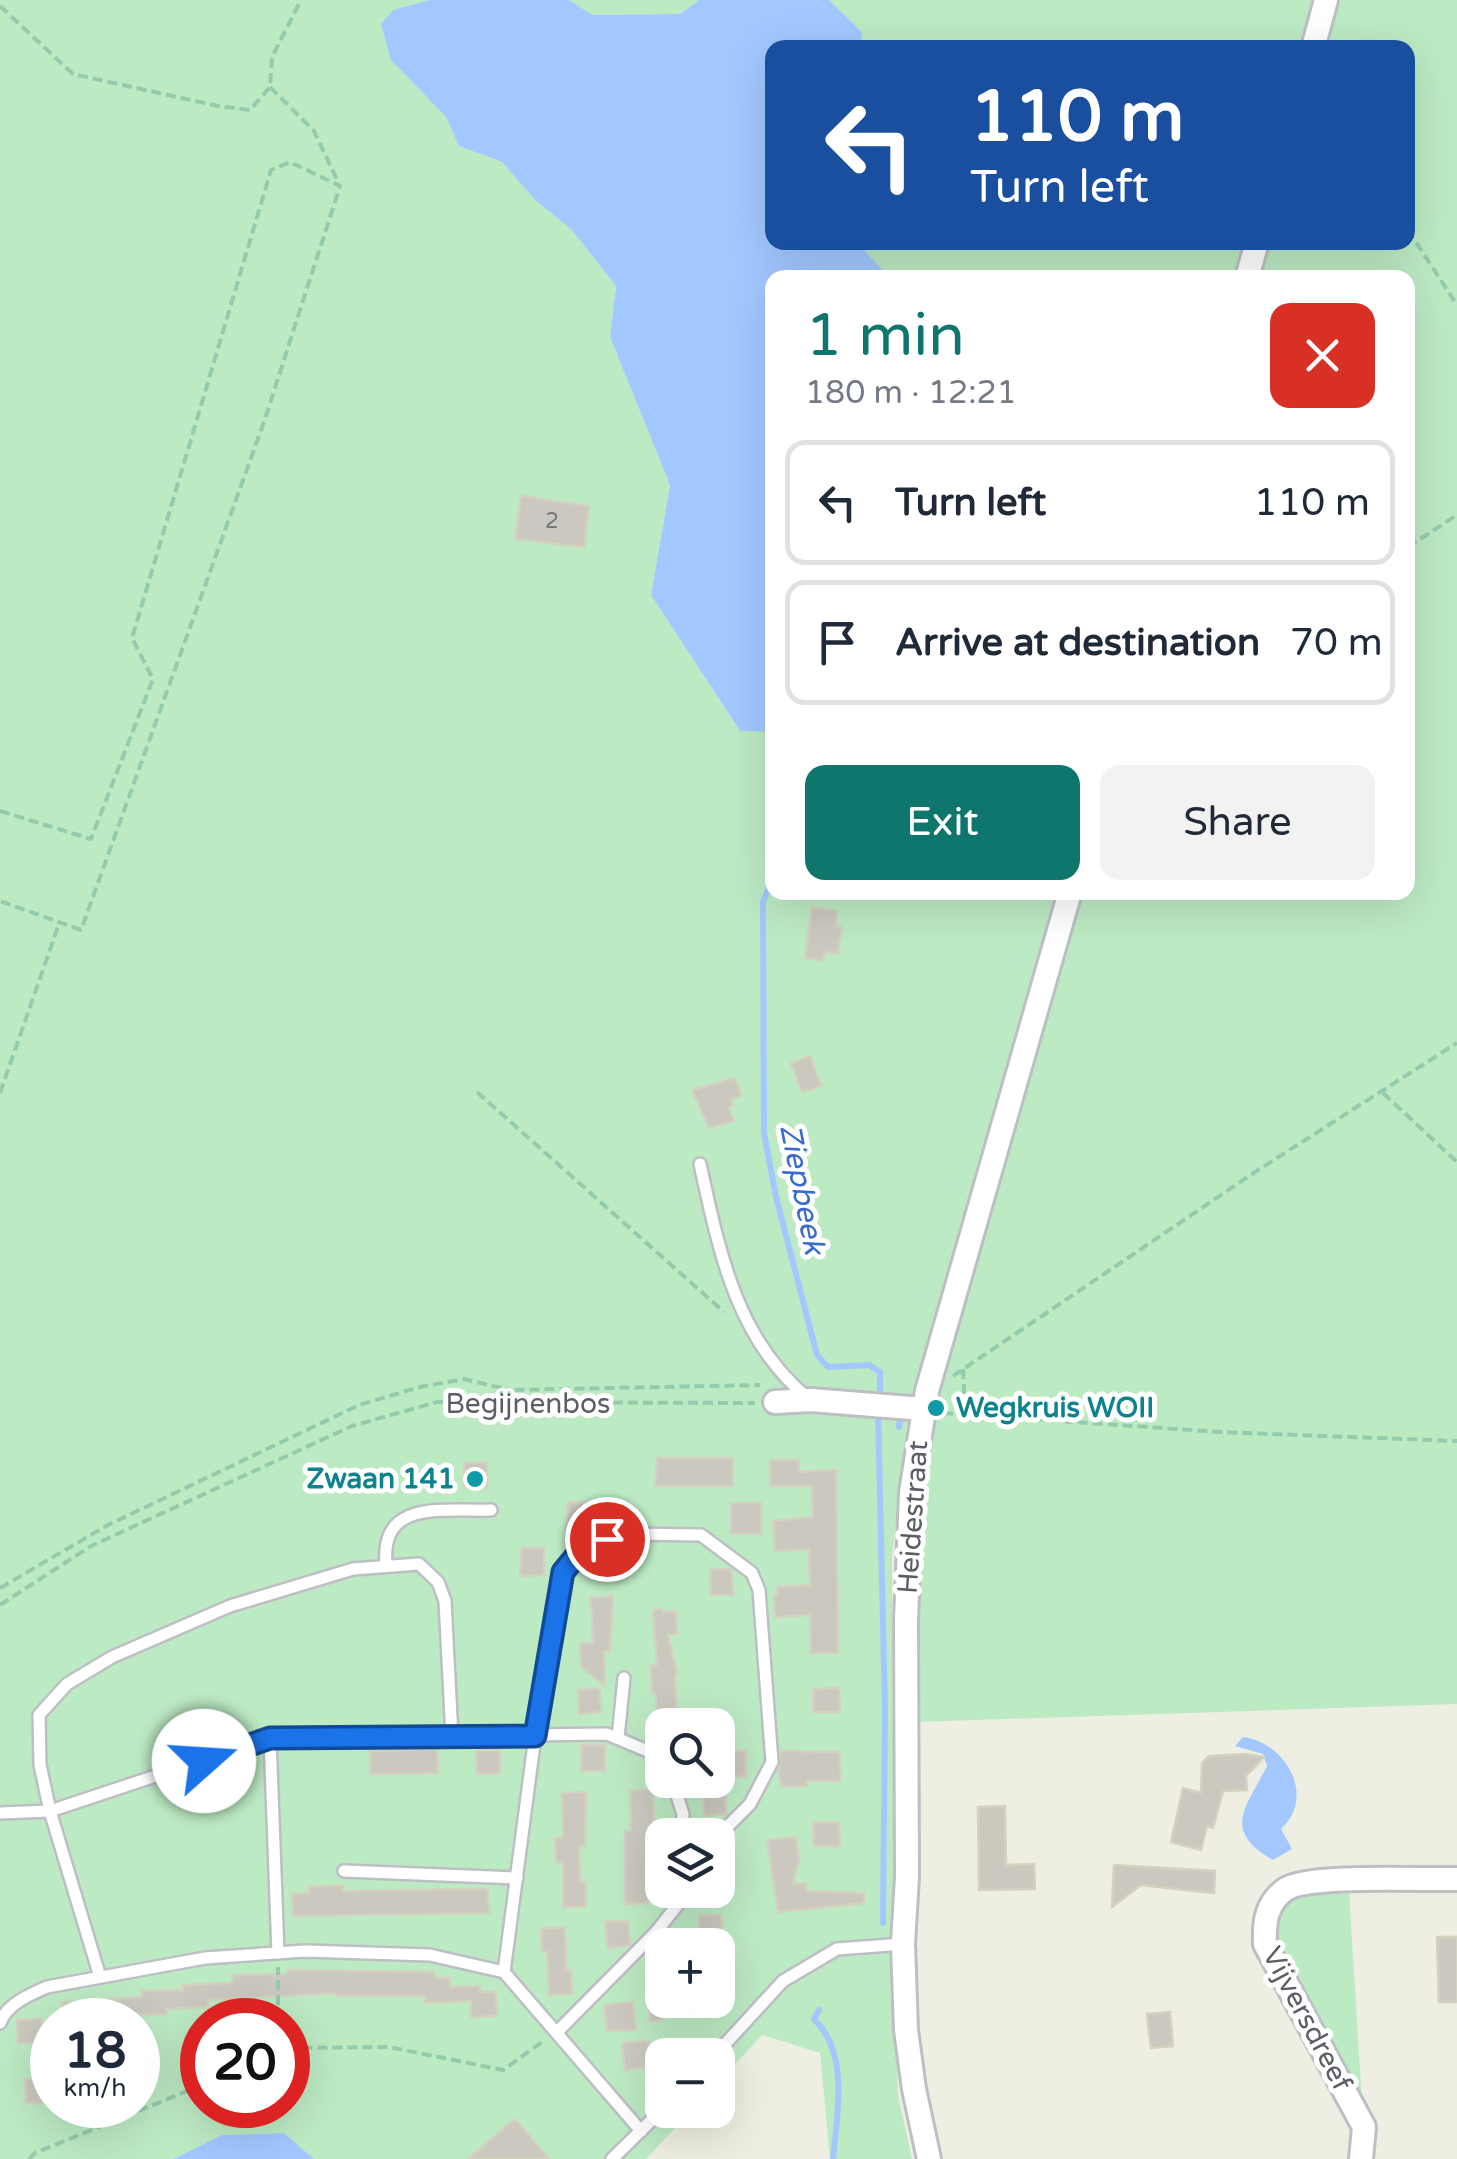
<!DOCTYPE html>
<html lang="en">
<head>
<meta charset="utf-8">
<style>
	:root { --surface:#fff; --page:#f2f2f3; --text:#1f2937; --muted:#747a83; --line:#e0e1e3; --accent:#0f766e }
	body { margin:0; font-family:"Varela Round",sans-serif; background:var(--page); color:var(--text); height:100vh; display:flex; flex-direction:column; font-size:38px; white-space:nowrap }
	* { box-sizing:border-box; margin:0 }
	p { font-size:32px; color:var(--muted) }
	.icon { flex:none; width:55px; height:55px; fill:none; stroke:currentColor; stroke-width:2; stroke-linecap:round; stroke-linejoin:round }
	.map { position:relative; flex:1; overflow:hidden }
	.sheet { position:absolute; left:765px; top:270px; width:650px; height:630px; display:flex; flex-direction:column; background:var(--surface); border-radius:20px; box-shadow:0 10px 40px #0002 }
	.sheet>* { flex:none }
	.banner { position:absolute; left:765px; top:40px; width:650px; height:210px; border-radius:20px; box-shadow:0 10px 40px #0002; background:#1a4fa0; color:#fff; overflow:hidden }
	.fabs { position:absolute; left:645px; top:1708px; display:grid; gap:20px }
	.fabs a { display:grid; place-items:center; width:90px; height:90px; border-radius:20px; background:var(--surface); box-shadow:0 10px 40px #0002; font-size:50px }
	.speed { position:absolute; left:30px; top:1998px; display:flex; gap:20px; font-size:50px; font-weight:700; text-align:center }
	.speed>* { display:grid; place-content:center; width:130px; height:130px; border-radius:50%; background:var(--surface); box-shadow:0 10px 40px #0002; line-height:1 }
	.speed small { font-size:25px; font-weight:400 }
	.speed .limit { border:15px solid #d22; background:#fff; color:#111 }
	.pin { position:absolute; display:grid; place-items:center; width:85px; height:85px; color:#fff; margin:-42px; border:5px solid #fff; border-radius:50%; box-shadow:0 2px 10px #0007 }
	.me { position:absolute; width:110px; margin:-55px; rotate:71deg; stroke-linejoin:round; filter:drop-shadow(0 0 8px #0008) }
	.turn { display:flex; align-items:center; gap:35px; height:210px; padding:0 40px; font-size:45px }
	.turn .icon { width:130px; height:130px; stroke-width:2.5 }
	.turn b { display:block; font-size:70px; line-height:85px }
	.round { display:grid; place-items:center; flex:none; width:105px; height:105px; border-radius:20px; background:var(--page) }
	.head { display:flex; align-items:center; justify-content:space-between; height:170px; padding:0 40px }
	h1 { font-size:60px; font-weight:600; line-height:75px; color:var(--accent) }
	.primary-button { display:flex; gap:20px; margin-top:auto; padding:20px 40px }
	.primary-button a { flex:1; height:115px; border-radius:20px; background:var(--accent); color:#fff; font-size:40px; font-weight:600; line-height:115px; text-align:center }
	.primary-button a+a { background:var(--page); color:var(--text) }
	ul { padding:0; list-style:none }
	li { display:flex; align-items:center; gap:30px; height:125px; margin:0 20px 15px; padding:0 20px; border:5px solid var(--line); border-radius:20px }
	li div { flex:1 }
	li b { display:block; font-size:38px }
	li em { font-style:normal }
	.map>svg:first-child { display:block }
</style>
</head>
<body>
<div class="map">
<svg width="1457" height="2159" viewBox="0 0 1457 2159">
	<rect width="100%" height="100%" fill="#efeee2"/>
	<!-- green -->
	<g fill="#bceac3" fill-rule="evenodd">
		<path d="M0 0H430L394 10 391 60 446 117 459 146 502 162 535 200 571 229 616 286 610 337 670 485 651 595 739 730 772 732V892H1408V278L889 277 858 243 1408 242V48L861 47 862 32 829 0H1457V1704L915 1722 913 1561 928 1429 907 1427 892 1559 894 1951 898 2095 912 2159H830L820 2053 762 2035 718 2083V2055H662V2110H692L646 2159H314L284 2133 222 2135 173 2159H0ZM662 1725H718V1780H662ZM662 1835H718V1890H662ZM662 1945H718V2000H662ZM52 2020H138V2105H52ZM202 2020H288V2105H202Z"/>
		<path d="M569 0H699L680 14 593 15Z"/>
		<path d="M1349 1890 1362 2103 1276 1946 1278 1913 1296 1895Z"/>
	</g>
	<!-- water -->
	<g fill="#a2c8ff">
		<path d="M430 0H569L593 15 680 14 699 0H829L862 32 861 47 772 48V242L858 243 889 277 772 278V732L740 731 651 595 670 485 610 337 616 286 571 229 535 200 502 162 459 146 446 117 391 60 381 24 393 10Z"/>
		<path d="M1243 1737C1285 1742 1317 1796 1281 1829L1292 1849 1273 1860C1221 1830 1246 1808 1267 1766L1263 1754 1235 1746Z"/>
		<path d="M284 2133 314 2159H173L222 2135Z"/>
	</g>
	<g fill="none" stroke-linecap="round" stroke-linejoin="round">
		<!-- stream -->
		<g stroke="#a2c8ff" stroke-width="6">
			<path d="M772 879 763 902 764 1133 776 1197 817 1355 828 1367 869 1365 880 1372V1395"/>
			<path d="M878 1410 885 1710 883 1923"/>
			<path d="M899 1427 901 1412"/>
			<path d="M819 2010 814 2019C850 2053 837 2116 833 2159"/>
		</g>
	</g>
	<!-- building -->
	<g fill="#cac8bf" stroke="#d5d1c0" stroke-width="2.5">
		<path d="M521 496 589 506 584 547 515 539Z"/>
		<path d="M812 907 837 911 836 926 842 927 838 954 825 952 823 961 805 958Z"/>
		<path d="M810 1056 821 1086 802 1092 791 1063Z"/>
		<path d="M735 1078 741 1095 732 1099V1106L729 1108 734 1121 709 1128 692 1090Z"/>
		<path d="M657 1458H730L733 1460V1486H655Z"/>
		<path d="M770 1460H799V1472L836 1470 838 1653H811L810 1615 775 1617 774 1596 777 1595V1587L810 1585 809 1549 775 1551 773 1521 813 1517 812 1486H770Z"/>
		<path d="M487 1462V1487L464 1488V1463Z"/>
		<path d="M568 1502 590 1503V1529L566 1531Z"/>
		<path d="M731 1503H761V1534L731 1533Z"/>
		<path d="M522 1548H544V1575L520 1576Z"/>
		<path d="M731 1569 734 1595H711L710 1570Z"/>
		<path d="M613 1596 610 1651H604L605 1686 581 1667 580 1643H593L591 1598Z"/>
		<path d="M662 1609 663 1612 676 1611 677 1634H668L677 1674H675L677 1725H657L656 1695 652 1692 651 1665H657L653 1610Z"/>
		<path d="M600 1688 601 1712 579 1714 578 1690Z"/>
		<path d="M839 1688 840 1712H813V1689Z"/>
		<rect x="581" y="1745" width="24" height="26"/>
		<path d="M437 1749 438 1773 370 1774V1751Z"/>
		<path d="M500 1750V1773L477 1774 476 1751Z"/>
		<path d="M725 1751H746V1777L725 1776Z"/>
		<path d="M781 1751 840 1752 841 1781H807V1786L782 1787 778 1771Z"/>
		<path d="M1246 1754 1264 1757 1246 1776 1247 1790 1223 1791 1213 1828 1207 1826 1201 1850 1171 1842 1183 1788 1201 1793 1202 1763 1209 1756Z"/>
		<path d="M653 1789 654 1838 648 1839V1903L625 1904V1831H631L630 1791Z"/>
		<path d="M726 1791V1814L704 1816 703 1792Z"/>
		<path d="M586 1792 585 1846H579L580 1882H586V1907H563V1863H556L555 1838H563L562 1793Z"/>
		<path d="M1005 1806 1006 1865 1034 1864 1035 1889 979 1890 978 1807Z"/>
		<path d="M839 1822 840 1846H814L813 1823Z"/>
		<path d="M796 1837 799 1860 793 1884 806 1883 807 1891 864 1893V1903L778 1912 767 1840Z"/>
		<path d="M1114 1865 1215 1871 1214 1893 1141 1885 1112 1907Z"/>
		<path d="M343 1885V1891L488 1889 489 1913 293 1916 292 1894 309 1893V1887Z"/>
		<path d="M721 1915 723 1941 700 1943 699 1916Z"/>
		<path d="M628 1921 630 1945 608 1948 605 1922Z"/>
		<path d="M565 1927 566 1970H571L572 1994 549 1995 547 1952H542L541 1929Z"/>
		<path d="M1437 1937H1457V2002H1439Z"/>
		<path d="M288 1970 434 1972 435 1978H450V1987L480 1986V1992H496L497 2016 471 2017V2001L425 2003V1996H336V1993L208 2000V2007L166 2009 167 2014 125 2015V2020H62V2003L142 1997V1991L183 1990V1985L232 1983 233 1975 286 1974Z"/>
		<path d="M662 1973V2020L650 2021 647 1974Z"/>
		<path d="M633 2002 636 2030 607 2031 604 2005Z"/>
		<path d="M1170 2012 1173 2046 1151 2048 1147 2014Z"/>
		<path d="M42 2019V2042L18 2043 17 2020Z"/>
		<path d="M648 2041 651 2066 625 2070 622 2043Z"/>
		<path d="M50 2078V2103H26L25 2079Z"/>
		<path d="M515 2119 549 2159H468Z"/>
	</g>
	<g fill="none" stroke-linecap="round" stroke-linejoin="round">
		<defs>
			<g id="lane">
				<path d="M700 1164C719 1250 736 1340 809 1399"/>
				<path d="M386 1564C380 1498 445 1512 491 1510"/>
				<path d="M618 1738 624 1678"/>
				<path d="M672 1780 683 1814 682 1835"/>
				<path d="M0 1813 50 1811 270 1738"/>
				<path d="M344 1871 517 1878"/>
				<path d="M278 1953 270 1738 607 1734 662 1757"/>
				<path d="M504 1972 535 1736 563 1572 586 1545 628 1534 701 1535 752 1573 759 1590 772 1762 750 1804 726 1828 710 1835"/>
				<path d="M100 1977 50 1811 40 1765 39 1715 67 1684 112 1657 230 1606 353 1569 419 1564 438 1582 445 1601 452 1737"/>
				<path d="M0 2023C7 2004 29 1995 47 1987L205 1958 305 1951 430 1955 504 1972 641 2131"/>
				<path d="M558 2031 656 1932 683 1898 682 1890"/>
				<path d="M715 2055 783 1981 837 1949 903 1944"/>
				<path d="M612 2159 662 2110"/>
			</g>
			<g id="street">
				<path d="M1313 48 1326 0"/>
				<path d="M1247 278 1257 242"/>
				<path d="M775 1402 811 1400 923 1409"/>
				<path d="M929 2159 914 2089 906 2030 903 1944 907 1877 906 1621 911 1493 927 1391 1070 892"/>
				<path d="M1361 2159 1364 2127 1265 1944C1264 1922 1266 1903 1286 1889 1309 1874 1423 1880 1457 1879"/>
			</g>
		</defs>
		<!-- lane casing -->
		<use href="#lane" stroke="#bdbfc5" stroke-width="16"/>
		<!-- street casing -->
		<use href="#street" stroke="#bdbfc5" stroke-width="28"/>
		<!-- path -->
		<g stroke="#94cbac" stroke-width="4" stroke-dasharray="10 5" stroke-linecap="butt">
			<path d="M0 6 73 74 218 106 250 110 270 87 272 57 301 0"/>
			<path d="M270 87 314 131 339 184"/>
			<path d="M1408 230 1457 305"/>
			<path d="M1408 547 1457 515"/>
			<path d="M0 811 91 839 153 679 132 638 271 170 290 162 340 186 264 422 81 930 0 901"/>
			<path d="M477 1092 724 1312"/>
			<path d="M0 1093 60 921"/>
			<path d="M1383 1093 1457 1162"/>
			<path d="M963 1369 965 1414"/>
			<path d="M953 1376 1255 1172 1457 1043"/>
			<path d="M471 1401 510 1390 760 1385"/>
			<path d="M943 1413 1220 1432 1457 1441"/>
			<path d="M0 1588 108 1525 359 1405 420 1387 464 1379 510 1390"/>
			<path d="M0 1605 91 1546 352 1426 437 1402 755 1403"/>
			<path d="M278 2020V1967"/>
			<path d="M288 2052 301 2048 389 2047 503 2070 545 2040"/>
			<path d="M29 2159 35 2153 202 2085"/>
		</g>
		<!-- lane -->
		<use href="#lane" stroke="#fff" stroke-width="11"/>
		<!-- street -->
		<use href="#street" stroke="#fff" stroke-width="22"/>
	</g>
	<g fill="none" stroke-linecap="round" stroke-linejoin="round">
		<defs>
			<path id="route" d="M204 1761 270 1738 535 1736 563 1572 586 1544 607 1539"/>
		</defs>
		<!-- route casing -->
		<use href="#route" stroke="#114b97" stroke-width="25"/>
		<!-- route -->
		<use href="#route" stroke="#1a73e8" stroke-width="18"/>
	</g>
	<!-- markers -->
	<g fill="#0f9aa8" stroke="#fff" stroke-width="4">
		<circle cx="936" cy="1408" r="10"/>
		<circle cx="475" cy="1479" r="10"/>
	</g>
	<g text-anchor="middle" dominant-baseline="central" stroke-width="10" stroke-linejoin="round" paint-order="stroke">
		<!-- number labels -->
		<g font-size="22" fill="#77787c">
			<text x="552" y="521">2</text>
		</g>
		<!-- street labels -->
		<g font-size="28" fill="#5b5e65" stroke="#fff">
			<text x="528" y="1404">Begijnenbos</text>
			<text transform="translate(913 1517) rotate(-86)">Heidestraat</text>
			<text transform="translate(1307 2019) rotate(62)">Vijversdreef</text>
		</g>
		<!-- culture labels -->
		<g font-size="28" font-weight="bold" fill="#0d838f" stroke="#fff" text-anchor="start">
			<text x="956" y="1408">Wegkruis WOII</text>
			<text x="455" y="1479" text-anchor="end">Zwaan 141</text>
		</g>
		<!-- water labels -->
		<g font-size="30" font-style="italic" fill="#386ad0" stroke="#fff">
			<text transform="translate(802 1189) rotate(79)">Ziepbeek</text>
		</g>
	</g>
</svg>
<div class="fabs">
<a><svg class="icon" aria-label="search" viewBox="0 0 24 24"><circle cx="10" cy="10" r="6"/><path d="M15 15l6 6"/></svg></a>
<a><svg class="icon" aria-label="layers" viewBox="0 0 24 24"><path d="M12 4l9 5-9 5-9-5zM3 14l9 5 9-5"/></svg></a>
<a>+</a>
<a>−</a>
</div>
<div class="speed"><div>18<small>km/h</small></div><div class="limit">20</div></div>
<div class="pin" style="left:607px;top:1539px;background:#d93025"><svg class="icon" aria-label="arrive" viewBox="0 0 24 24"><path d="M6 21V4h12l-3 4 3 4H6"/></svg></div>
<svg class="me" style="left:204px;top:1761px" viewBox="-20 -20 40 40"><circle r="19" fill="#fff"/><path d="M0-13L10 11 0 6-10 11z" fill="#1a73e8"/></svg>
<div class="banner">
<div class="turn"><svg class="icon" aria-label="left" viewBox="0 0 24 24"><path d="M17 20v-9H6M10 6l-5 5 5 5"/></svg><div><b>110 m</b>Turn left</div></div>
</div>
<section class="sheet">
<div class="head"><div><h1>1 min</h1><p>180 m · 12:21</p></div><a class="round" style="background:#d93025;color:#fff"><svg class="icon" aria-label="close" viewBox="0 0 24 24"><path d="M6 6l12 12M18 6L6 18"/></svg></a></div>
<ul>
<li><svg class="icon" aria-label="left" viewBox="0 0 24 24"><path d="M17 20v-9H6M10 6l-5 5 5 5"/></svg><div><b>Turn left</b></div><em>110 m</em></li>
<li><svg class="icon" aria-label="arrive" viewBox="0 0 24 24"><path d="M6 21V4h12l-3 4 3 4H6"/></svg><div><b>Arrive at destination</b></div><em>70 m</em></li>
</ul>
<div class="primary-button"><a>Exit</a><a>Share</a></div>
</section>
</div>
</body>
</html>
